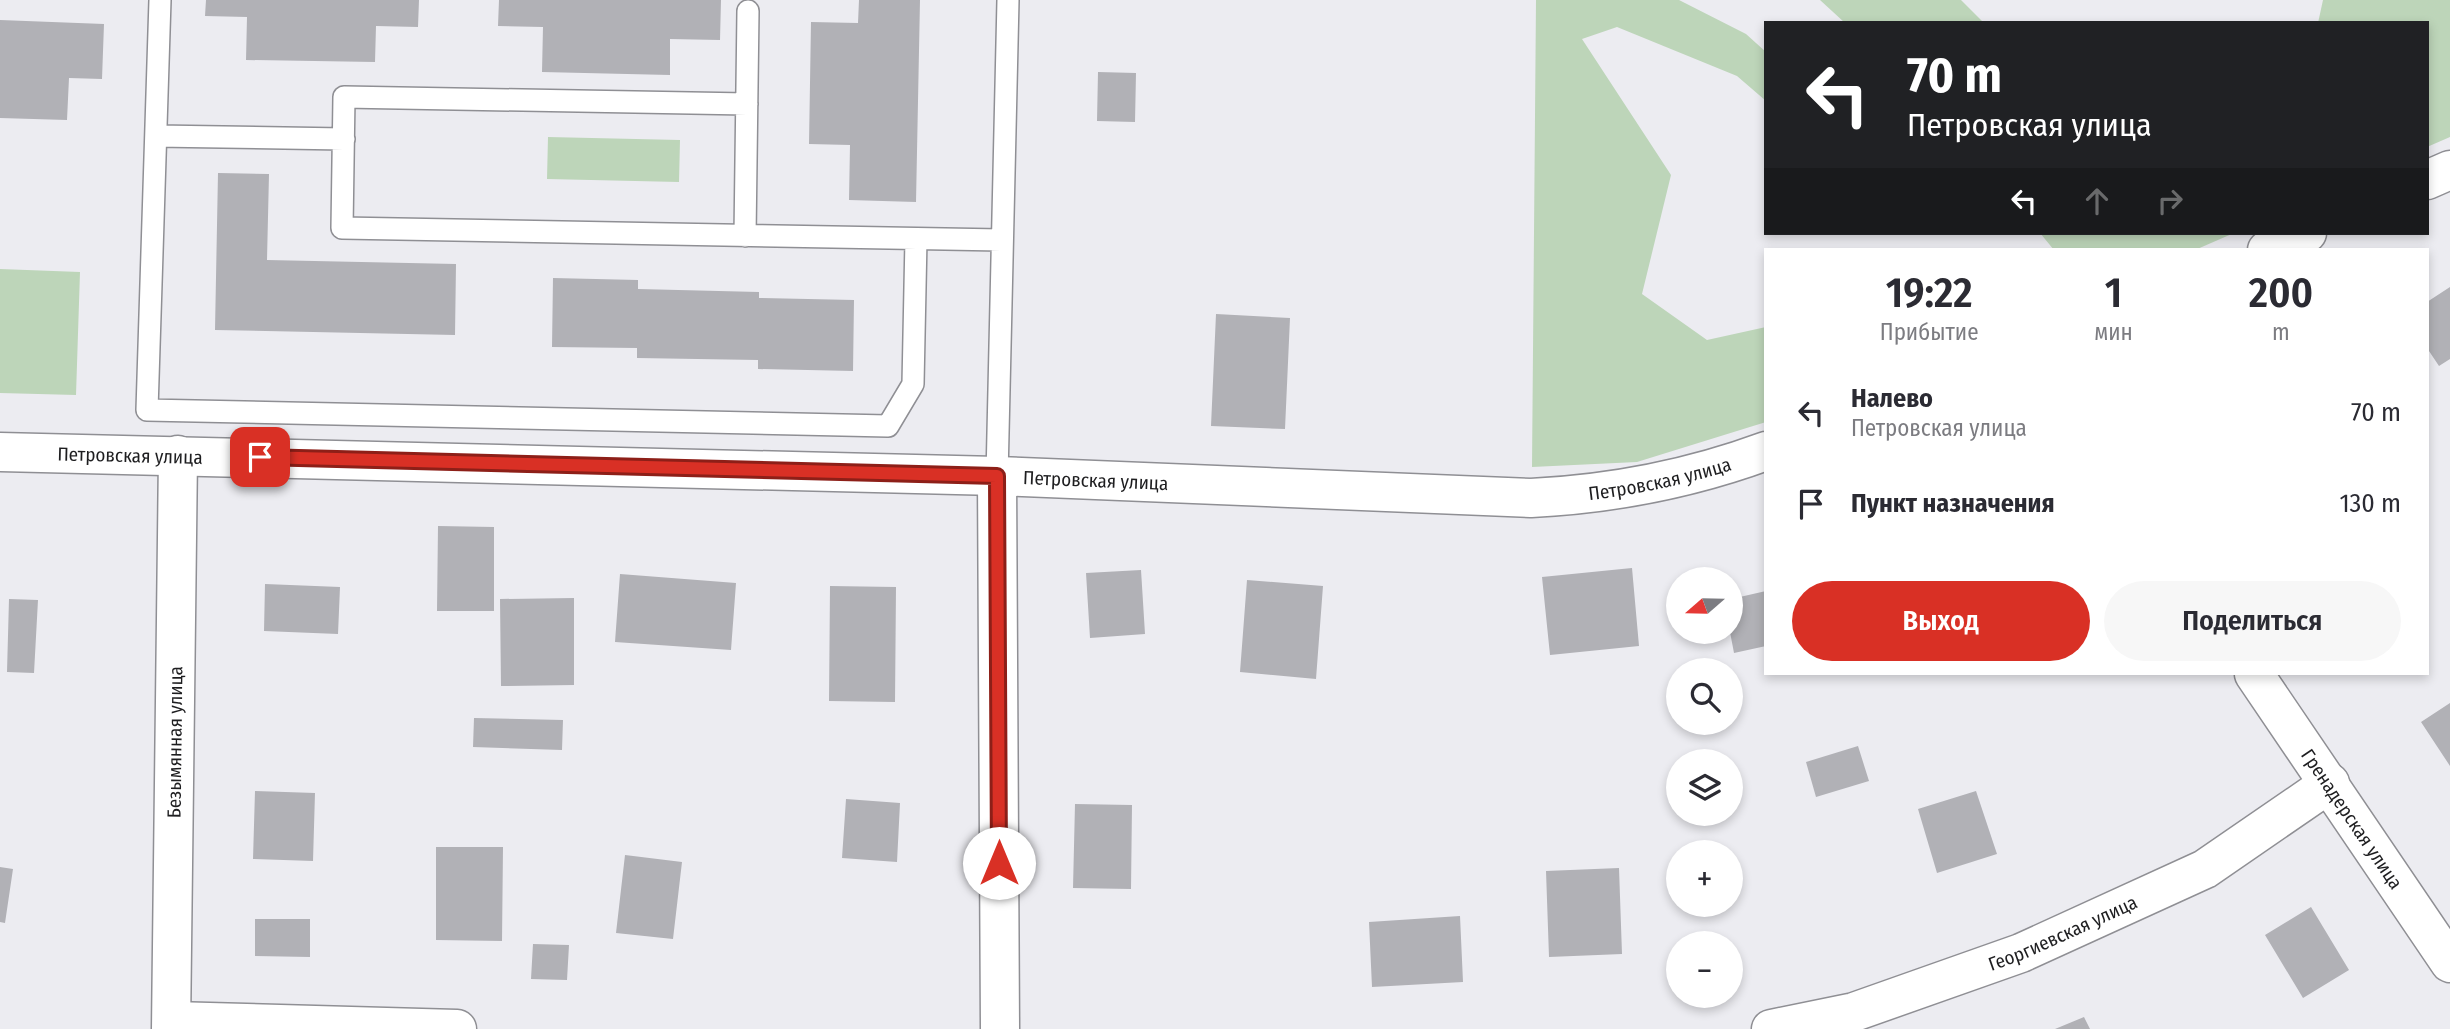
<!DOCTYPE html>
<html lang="ru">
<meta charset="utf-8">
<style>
body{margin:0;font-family:"Fira Sans Condensed",sans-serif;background:#f7f7f7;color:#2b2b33;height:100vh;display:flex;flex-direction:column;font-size:26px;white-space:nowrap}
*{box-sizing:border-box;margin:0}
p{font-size:23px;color:#7c7c81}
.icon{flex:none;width:38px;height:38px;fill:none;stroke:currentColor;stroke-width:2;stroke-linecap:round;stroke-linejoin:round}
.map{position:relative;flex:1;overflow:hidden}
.side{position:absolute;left:1764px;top:248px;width:665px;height:427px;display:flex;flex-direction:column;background:#fff;border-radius:0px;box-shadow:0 4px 10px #0003}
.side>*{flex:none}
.guide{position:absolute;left:1764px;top:21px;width:665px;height:214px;border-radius:0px;box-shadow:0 4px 10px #0003;background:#202124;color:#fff;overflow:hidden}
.needle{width:46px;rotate:250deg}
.buttons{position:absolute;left:1666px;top:567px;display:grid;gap:14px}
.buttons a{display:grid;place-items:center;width:77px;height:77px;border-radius:50%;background:#fff;box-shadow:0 4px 10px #0003;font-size:35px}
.pin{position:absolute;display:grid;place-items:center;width:60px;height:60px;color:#fff;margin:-30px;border-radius:14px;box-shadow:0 4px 10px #0006}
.me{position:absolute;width:77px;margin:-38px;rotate:0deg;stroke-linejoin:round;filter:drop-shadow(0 0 5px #0008)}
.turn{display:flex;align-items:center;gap:24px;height:147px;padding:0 28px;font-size:32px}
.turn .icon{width:91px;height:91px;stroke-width:2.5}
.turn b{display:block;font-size:49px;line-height:60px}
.lanes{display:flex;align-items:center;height:66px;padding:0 28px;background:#0003;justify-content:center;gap:35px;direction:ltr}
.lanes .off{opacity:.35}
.eta{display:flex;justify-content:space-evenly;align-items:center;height:119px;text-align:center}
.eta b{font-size:42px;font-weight:600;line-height:49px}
.primary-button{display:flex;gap:14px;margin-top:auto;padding:14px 28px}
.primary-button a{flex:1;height:80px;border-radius:42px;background:#d93025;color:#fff;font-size:28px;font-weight:600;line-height:80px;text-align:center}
.primary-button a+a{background:#f7f7f7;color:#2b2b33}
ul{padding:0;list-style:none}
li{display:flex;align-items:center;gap:21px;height:91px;padding:0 28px}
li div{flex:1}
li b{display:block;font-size:26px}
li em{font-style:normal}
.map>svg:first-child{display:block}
.green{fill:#bdd5b9}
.building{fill:#b1b1b6}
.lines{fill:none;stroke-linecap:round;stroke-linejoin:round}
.lane-casing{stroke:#8f8f94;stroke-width:24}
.street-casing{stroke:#8f8f94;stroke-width:41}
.lane{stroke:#fff;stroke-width:21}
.street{stroke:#fff;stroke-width:38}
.route-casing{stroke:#8d1f18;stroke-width:18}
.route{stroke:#d93025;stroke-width:12}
.labels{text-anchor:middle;stroke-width:7;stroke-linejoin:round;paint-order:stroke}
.street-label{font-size:19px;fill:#1e1e20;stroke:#ececf1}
</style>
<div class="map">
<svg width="2450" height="1029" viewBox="0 0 2450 1029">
<rect width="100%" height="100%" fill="#ececf1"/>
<path class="green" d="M1536,0H1679L1746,34L1766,52V101L1737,76L1617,27L1582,39L1671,175L1642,294L1707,340L1766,327V422L1637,462L1532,467Z
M1820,0H1961L1984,23H1845Z
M2323,0H2450V137L2427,147V23H2318Z
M548,137L680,140L679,182L547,179Z
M2040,233H2234L2195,250H2054Z
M0,269L80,272L76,395L0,393Z"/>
<path class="building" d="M206,0H419L418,27L376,26L375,62L246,60L247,17L205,16Z
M499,0H721L720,40L670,39V75L542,72L543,27L498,26Z
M859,0H920L916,202L849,200L850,145L809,144L811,22L858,23Z
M0,20L104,24L102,79L69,78L67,120L0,118Z
M1098,72L1136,73L1135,122L1097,121Z
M218,173L269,174L267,260L456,264L455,335L215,330Z
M553,278L638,280V289L759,292V298L854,300L853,371L758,369V360L637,358V348L552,347Z
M2450,287V359L2439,366L2427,348V302Z
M1216,314L1290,318L1285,429L1211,426Z
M438,526L494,527V611H437Z
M1632,568L1639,646L1550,655L1542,577Z
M1141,570L1145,634L1090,638L1086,573Z
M620,574L736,583L731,650L615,642Z
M1247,580L1323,586L1316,679L1240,672Z
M265,584L340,587L338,634L264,631Z
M830,586L896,587L895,702L829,701Z
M1766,591V646L1734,653L1730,632L1731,599Z
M574,598V685L501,686L500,599Z
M9,599L38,600L34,673L7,672Z
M2450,703V766L2421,722Z
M474,718L563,720L562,750L473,747Z
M1858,746L1869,781L1816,797L1806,762Z
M255,791L315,793L313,861L253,859Z
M1976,791L1997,854L1937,873L1918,809Z
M846,799L900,803L897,862L842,858Z
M1075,804L1132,805L1131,889L1073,888Z
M436,847H503L502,941L436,940Z
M625,855L682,862L673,939L616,933Z
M0,867L13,869L5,923L0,922Z
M1619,868L1622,954L1549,957L1546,871Z
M2311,907L2349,970L2303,998L2265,935Z
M1460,916L1463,982L1372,987L1369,922Z
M255,919H310V957L255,956Z
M533,944L569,945L567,980L531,979Z
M2084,1017L2090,1029H2055Z"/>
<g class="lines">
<g class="lane-casing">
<path id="lane" d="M160,0L147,410L888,426L913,384L916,239
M747,104L344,97L342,228L1001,240
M156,136L344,139
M745,236L748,11
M997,476L1008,0"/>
</g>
<g class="street-casing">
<g id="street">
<path d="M2427,180L2450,170"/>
<path d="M2267,250L2307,233"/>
<path id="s1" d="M0,452L997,476L1531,498C1611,494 1690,479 1766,451"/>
<path d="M997,476L1000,1029"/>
<path id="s2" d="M2254,674L2450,963"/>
<path d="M172,1021L457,1029"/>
<path id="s3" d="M171,1029L178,455"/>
<path id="s4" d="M1771,1029L1854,1012L2021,953L2205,869L2330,783"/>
</g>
</g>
<use href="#lane" class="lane"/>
<use href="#street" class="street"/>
</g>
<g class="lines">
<g class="route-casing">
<path id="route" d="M260,457L997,476L999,863"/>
</g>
<use href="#route" class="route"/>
</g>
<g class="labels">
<g class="street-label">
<text dy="7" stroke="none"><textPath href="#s1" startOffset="130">Петровская улица</textPath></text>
<text dy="7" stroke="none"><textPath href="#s1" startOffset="1662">Петровская улица</textPath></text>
<text dy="7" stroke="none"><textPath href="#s1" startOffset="1096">Петровская улица</textPath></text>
<text dy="7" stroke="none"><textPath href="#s3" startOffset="287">Безымянная улица</textPath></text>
<text dy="7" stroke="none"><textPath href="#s2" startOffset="175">Гренадерская улица</textPath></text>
<text dy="7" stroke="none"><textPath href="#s4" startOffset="308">Георгиевская улица</textPath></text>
</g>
</g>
</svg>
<div class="buttons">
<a><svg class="needle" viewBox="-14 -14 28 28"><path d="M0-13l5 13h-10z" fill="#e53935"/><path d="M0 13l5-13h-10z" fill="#7c7c81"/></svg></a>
<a><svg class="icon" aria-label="search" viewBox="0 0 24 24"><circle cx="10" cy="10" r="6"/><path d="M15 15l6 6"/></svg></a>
<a><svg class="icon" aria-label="layers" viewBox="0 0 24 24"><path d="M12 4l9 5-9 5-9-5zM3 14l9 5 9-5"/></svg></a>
<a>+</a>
<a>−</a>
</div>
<div class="pin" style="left:260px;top:457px;background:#d93025"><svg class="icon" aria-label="arrive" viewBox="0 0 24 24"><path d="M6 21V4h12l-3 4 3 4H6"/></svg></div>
<svg class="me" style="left:999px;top:863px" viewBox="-20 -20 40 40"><circle r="19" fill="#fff"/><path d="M0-13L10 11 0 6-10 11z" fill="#d93025"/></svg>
<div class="guide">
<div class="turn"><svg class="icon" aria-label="left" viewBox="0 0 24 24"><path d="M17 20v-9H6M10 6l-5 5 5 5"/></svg><div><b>70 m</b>Петровская улица</div></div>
<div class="lanes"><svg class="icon" aria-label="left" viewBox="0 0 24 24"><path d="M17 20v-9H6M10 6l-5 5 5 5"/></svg><svg class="icon off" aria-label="ahead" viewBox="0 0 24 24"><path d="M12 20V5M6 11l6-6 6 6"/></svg><svg class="icon off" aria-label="right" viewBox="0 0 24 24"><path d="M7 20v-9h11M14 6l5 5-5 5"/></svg></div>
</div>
<section class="side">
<div class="eta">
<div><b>19:22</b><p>Прибытие</p></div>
<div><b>1</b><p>мин</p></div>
<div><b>200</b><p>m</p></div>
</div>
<ul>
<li><svg class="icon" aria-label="left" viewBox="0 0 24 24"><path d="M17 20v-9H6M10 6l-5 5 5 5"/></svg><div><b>Налево</b><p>Петровская улица</p></div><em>70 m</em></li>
<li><svg class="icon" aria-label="arrive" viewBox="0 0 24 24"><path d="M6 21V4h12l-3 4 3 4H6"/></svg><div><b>Пункт назначения</b></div><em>130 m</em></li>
</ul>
<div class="primary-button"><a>Выход</a><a>Поделиться</a></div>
</section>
</div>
